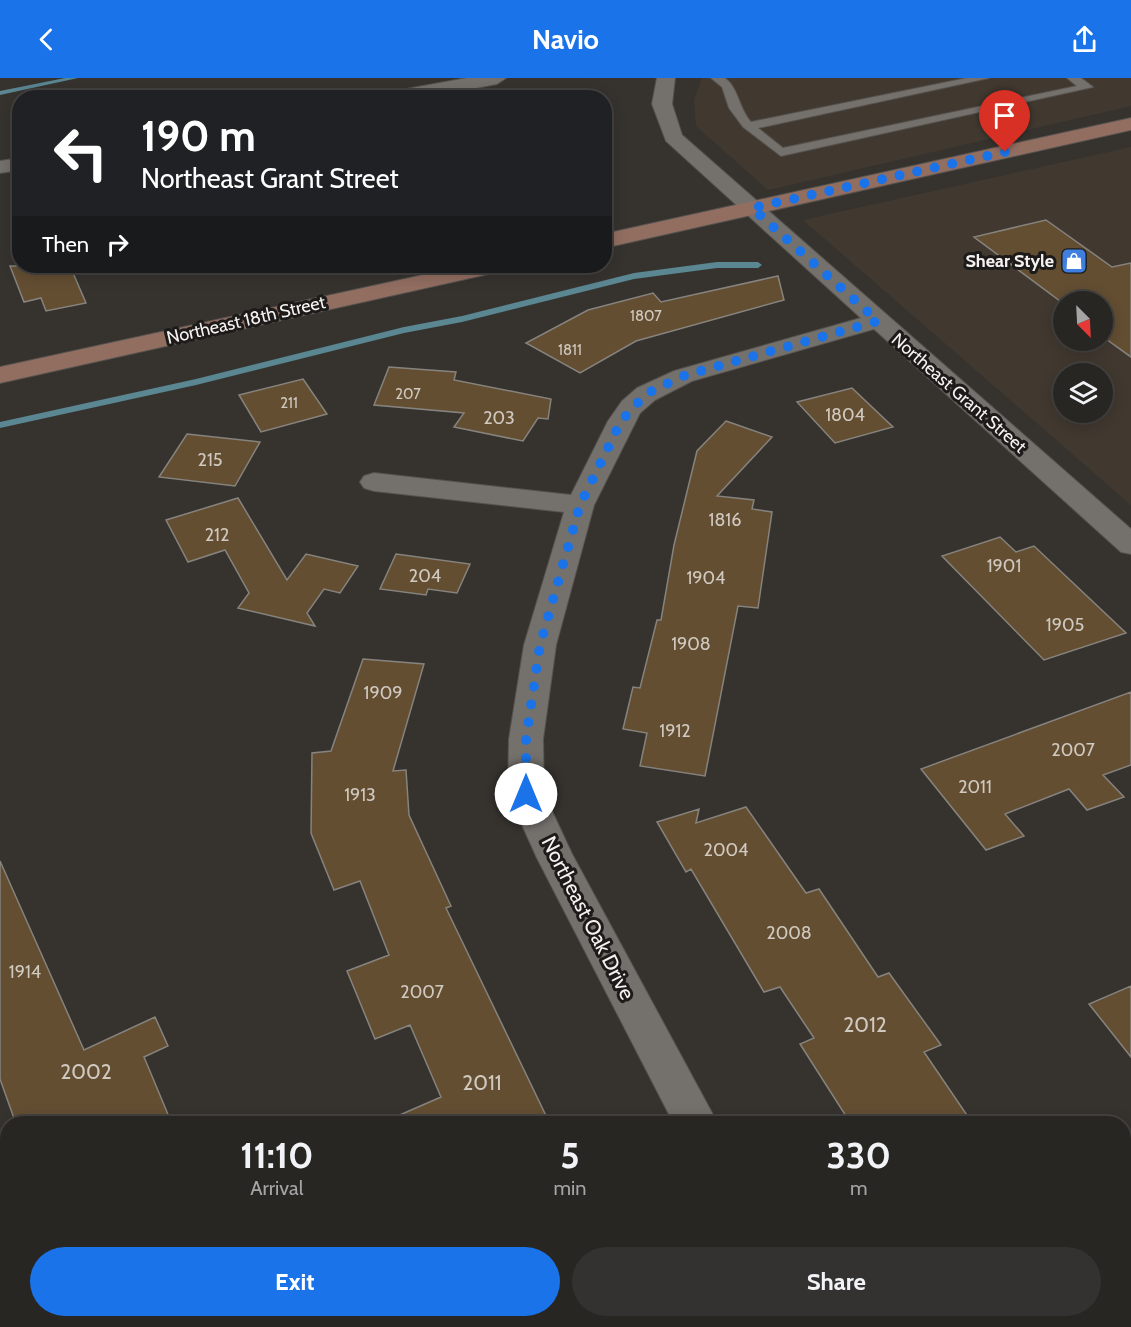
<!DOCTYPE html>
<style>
body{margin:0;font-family:Cabin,sans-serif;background:#343230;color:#f1f3f6;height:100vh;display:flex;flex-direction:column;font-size:22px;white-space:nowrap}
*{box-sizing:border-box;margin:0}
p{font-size:20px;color:#a5a5a6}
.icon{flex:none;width:33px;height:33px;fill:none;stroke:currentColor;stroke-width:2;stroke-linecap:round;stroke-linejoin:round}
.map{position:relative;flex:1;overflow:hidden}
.panel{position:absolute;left:0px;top:1038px;width:1131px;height:212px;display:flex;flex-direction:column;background:#282623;border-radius:24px 24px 0 0;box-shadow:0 3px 15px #0003,0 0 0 2px #444341}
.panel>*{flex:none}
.top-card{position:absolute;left:12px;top:12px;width:600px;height:183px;border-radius:24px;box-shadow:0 3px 15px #0003,0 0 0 2px #444341;background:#202124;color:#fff;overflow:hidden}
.needle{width:39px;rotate:156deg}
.buttons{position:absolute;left:1053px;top:213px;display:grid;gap:12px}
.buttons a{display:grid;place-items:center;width:60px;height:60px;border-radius:50%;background:#282623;box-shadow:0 3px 15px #0003,0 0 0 2px #444341;font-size:30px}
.pin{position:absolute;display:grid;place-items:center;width:51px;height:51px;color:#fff;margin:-62px -26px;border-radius:50% 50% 50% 0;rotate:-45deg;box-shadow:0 0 6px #0007}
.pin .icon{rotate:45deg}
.me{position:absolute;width:66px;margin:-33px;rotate:0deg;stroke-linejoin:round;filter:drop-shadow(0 0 4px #0008)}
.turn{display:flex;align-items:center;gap:21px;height:126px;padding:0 30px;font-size:27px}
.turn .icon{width:78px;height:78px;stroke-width:2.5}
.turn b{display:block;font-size:42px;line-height:51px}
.then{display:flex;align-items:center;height:57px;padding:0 30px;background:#0003;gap:12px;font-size:22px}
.eta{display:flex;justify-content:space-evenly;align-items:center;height:102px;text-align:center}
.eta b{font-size:36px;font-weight:700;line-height:42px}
.action{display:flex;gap:12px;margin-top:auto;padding:12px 30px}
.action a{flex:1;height:69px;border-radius:36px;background:#1a73e8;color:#fff;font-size:24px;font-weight:700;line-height:69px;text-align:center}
.action a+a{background:#343230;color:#f1f3f6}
header{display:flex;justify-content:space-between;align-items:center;height:78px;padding:0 30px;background:#1a73e8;color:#fff;font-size:27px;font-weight:700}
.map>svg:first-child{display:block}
.built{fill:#413930;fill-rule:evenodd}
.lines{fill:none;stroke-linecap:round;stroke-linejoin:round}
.stream{fill:#5b8792;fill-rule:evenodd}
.building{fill:#634e32;stroke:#86837e;stroke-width:1.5}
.service-casing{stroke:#55524f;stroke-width:2}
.minor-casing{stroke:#55524f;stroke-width:2}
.secondary-casing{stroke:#55524f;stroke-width:2}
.service{fill:#74706c;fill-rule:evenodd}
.minor{fill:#74706c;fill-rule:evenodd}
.secondary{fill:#926e61;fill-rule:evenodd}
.route{stroke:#1a73e8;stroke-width:10;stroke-dasharray:0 18}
.labels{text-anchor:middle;stroke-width:6;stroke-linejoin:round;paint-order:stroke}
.far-number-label{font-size:15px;fill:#d0c9c0}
.far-poi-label{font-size:18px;font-weight:bold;fill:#f5f2f0;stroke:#1c1b19;text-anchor:end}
.far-street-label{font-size:18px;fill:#f5f2f0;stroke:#1c1b19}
.number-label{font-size:18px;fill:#d0c9c0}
.street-label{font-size:21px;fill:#f5f2f0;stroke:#1c1b19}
.near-number-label{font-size:21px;fill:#d0c9c0}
</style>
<header><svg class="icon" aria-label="back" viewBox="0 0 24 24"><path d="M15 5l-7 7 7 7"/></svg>Navio<svg class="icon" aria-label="share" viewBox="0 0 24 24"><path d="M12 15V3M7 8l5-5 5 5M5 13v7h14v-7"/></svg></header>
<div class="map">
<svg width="1131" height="1249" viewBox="0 0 1131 1249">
<rect width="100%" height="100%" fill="#36332f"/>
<path class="built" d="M702,0H1131V28L768,112L696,48L694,22Z
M1131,69V427L803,142ZM1064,224H1102V262H1064ZM1064,296H1102V334H1064Z"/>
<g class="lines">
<path class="stream" d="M65,0H78L0,17V13Z
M717,184H758L762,187L758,190H717L634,201L462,244L404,255L196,307L0,350V344L196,301L404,249L462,238L634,195Z"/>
</g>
<path class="building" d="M1046,142L1112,189L1131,185V279L1102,258V224H1064V226L974,159Z
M10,188H70L86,225L46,233L41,220L24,224Z
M778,198L784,222L636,263L580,295L526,265L588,232L653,215L661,224Z
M389,289L456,294L454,302L551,321L548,341L538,340L523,363L454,349L464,335L374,327Z
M303,301L327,336L261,354L239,317Z
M852,310L893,349L835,365L797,324Z
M726,343L772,359L717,418L754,422L752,431L772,434L758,530L738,528L705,698L640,688L647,655L623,651L633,609L640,610L657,542H661L674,467L697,373Z
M187,356L260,364L235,408L159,399Z
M238,420L287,502L306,476L358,488L340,515L324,511L307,535L315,548L238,530L249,515L225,472L188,484L166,442Z
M1000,459L1016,474L1034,468L1126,555L1044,582L942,478Z
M396,476L470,486L457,515L428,511L426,517L380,511Z
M363,581L424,586L393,693L406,692L409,737L451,828L446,830L550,1046H379L441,1019L410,947L375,961L347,893L389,877L360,803L334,812L311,755L312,675L331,673Z
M1131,614V687L1103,697L1124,719L1087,732L1069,711L1005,736L1024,758L986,772L921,691Z
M746,729L806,815L819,811L878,899L889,895L941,967L924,974L973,1046H851L800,966L814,960L780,909L764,914L691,791L686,794L657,744L699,731L696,745Z
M0,783L84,972L155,939L168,968L144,979L172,1046H16L0,1001Z
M1131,908V979L1089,926Z"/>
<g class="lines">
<g class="service-casing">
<path id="service" d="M711,0H725C739,11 739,31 751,44L967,0H989L758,50L783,70L1077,8L1067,0H1081L1093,9L781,78L743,49L729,30L722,9Z"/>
</g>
<g class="minor-casing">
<path id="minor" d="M467,0H506L497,6L423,20H381L390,14Z
M657,0H675L672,26L682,57L1131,451V476L1121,474L874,251L692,303L655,322L640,335L594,427L556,567L543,661L544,716L572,776L718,1046H674L537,780L508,716L509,661L524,567L564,434L374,413L364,410L360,404L364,398L374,395L571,417L608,343L622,323L637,310L674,293L861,240L666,63L652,26Z
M20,80V92L0,95V83Z
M781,1242H830L833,1249H784Z"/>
</g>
<g class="secondary-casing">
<path id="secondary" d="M1131,40V52L604,170V156Z
M464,188H505L501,193L493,195L0,305V289Z"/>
</g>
<use href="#service" class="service"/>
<use href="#minor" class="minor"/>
<use href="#secondary" class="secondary"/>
</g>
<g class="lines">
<path class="route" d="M526,716V661L540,567L580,427L621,343L646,316L683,298L878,243L752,130L1005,74"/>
</g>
<defs>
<g id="shop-square" transform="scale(1.35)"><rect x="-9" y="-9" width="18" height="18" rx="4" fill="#3f7fe0" stroke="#1c1b19"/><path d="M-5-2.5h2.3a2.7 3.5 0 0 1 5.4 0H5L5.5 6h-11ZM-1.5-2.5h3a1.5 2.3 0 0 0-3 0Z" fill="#fff"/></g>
</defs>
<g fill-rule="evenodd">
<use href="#shop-square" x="1074" y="183"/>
</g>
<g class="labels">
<g class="far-number-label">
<text x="646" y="243">1807</text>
<text x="570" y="277">1811</text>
<text x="408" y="321">207</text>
<text x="289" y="330">211</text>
</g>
<g class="far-poi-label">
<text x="1054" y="189">Shear Style</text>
</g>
<g class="far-street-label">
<text transform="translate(246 242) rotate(-13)" y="6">Northeast 18th Street</text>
<text transform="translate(959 315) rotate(41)" y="6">Northeast Grant Street</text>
</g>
<g class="number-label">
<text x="845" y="343">1804</text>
<text x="499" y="346">203</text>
<text x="210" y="388">215</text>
<text x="725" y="448">1816</text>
<text x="217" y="463">212</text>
<text x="1004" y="494">1901</text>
<text x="425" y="504">204</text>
<text x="706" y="506">1904</text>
<text x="1065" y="553">1905</text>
<text x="691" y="572">1908</text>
<text x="383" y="621">1909</text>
<text x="675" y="659">1912</text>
<text x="1073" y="678">2007</text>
<text x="975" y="715">2011</text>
<text x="360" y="723">1913</text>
<text x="726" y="778">2004</text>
<text x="789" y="861">2008</text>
<text x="25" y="900">1914</text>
<text x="422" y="920">2007</text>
</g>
<g class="street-label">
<text transform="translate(588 840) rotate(63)" y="7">Northeast Oak Drive</text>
</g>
<g class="near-number-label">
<text x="865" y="954">2012</text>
<text x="86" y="1001">2002</text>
<text x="482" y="1012">2011</text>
</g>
</g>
</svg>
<div class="buttons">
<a><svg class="needle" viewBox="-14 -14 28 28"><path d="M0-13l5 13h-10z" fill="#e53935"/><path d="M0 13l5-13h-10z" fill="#a5a5a6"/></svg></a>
<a><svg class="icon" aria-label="layers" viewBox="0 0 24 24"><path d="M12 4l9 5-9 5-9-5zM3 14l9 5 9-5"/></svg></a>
</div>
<div class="pin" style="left:1005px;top:74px;background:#d93025"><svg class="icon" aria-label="arrive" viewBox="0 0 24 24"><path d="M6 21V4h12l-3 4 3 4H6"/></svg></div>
<svg class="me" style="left:526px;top:716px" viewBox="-20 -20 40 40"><circle r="19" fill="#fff"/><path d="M0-13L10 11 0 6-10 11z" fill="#1a73e8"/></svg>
<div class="top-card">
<div class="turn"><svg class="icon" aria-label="left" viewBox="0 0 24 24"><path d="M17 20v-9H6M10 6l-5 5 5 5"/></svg><div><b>190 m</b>Northeast Grant Street</div></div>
<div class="then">Then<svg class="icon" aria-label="right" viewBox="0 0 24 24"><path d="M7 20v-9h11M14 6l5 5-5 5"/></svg></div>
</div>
<section class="panel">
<div class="eta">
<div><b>11:10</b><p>Arrival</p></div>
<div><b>5</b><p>min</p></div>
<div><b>330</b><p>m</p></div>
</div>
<div class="action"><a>Exit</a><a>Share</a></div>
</section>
</div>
